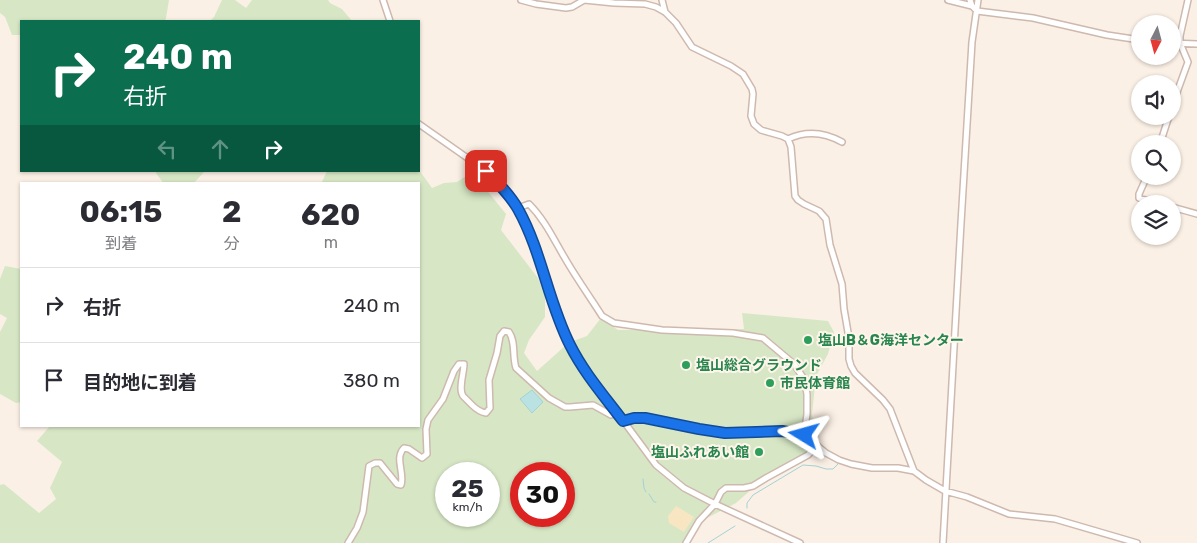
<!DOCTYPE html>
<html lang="ja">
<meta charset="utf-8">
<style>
body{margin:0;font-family:Rubik,"Noto Sans JP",sans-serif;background:#f2f2f3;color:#2b2b33;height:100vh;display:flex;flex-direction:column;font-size:19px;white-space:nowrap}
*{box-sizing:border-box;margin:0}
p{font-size:16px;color:#7c7c81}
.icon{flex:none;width:28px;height:28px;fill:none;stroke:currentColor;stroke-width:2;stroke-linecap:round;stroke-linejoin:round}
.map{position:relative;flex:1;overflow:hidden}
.details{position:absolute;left:20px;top:182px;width:400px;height:245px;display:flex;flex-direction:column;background:#fff;border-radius:0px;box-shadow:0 1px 4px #0004}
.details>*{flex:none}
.guide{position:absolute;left:20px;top:20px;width:400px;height:152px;border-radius:0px;box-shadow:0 1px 4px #0004;background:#0b6e4f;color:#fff;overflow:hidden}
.needle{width:32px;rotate:186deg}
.tools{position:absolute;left:1131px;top:15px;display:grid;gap:10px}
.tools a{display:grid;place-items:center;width:50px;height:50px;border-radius:50%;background:#fff;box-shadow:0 1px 4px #0004;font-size:25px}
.speed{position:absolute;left:435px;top:462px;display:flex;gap:10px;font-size:25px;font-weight:700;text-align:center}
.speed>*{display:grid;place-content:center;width:65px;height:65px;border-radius:50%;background:#fff;box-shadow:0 1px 4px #0004;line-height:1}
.speed small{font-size:12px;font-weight:400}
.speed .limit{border:8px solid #d22;background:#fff;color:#111}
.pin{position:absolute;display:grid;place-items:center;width:42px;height:42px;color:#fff;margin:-21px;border-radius:10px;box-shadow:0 2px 8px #0006}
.me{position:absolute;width:55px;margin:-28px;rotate:278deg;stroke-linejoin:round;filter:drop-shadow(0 0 4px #0008)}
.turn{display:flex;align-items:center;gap:18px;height:105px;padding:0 20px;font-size:22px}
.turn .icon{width:65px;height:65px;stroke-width:2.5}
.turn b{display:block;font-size:35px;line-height:42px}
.lanes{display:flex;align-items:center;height:48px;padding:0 20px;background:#0003;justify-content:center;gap:25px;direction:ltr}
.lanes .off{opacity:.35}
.eta{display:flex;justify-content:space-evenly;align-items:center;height:85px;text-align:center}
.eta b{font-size:30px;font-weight:700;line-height:35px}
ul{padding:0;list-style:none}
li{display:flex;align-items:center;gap:15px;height:75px;padding:0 20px;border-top:1px solid #e1e1e2}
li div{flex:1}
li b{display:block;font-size:19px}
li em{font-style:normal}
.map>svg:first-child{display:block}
.green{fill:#d7e7c5;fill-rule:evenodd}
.sand{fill:#f8e6c2}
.water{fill:#bbe2e3;stroke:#a2d2d4}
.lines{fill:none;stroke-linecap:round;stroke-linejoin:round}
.stream{stroke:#a2d2d4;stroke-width:1}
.minor-casing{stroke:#ceb9af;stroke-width:8}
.minor{stroke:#fff;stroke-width:5}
.route-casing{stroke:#114b97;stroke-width:12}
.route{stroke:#1a73e8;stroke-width:9}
.leisure-dot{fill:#2e9e5b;stroke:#fef4eb;stroke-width:2}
.labels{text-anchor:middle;stroke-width:4;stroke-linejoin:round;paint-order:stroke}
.leisure-label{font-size:14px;font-weight:bold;fill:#27864d;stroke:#fef4eb;text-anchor:start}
</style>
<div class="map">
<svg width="1197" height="543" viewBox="0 0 1197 543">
<rect width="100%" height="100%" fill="#fbf0e5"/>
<path class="green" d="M0,0H169L166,18L165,21H21V35H12L5,17L0,13Z
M222,0H235L246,8L252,0H328L330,3L342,9L352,21H210L214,17Z
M419,170L432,188L444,183L457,182L472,172L506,214L501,230L538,278L545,296V317L529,340L524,353L537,371L565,346L573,341L587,336L601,318L618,330L744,329L742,313L828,321L834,332L828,354L816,376L812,414L815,439L808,455L753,488L736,503L705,519L685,543H0V485L4,484L39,513L56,499L50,488L62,462L37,441L50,426H419V184H321L327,171H419ZM446,474H489V516H446ZM521,474H564V516H521Z
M157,171H205L193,184H164L156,173Z
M5,266L21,269V402L16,403L0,394V332L7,318L0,314V279Z"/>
<path class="sand" d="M676,506L694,517L684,532L669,523L668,516Z"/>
<path class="water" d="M532,390L543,402L532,413L520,399Z"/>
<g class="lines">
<path class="stream" d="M643,479L644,488L646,492
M649,494L654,502H656
M747,508V503L753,495L803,465L816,466L826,469H833L840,462
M708,543L735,526"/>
<g class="minor-casing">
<path id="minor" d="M383,0L390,21
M521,0L536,4L566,8L572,7L584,0L614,3L645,4L656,7L665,12L676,23L692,47L731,66L743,74L752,89L753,94L751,116L754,124L761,130L782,136L788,139L791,147L795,196L798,200L804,204L819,211L826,219L830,245L842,284L844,309L849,338V359L851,366L855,373L883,400L890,409L914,471
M662,0L665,12
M948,0L972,6
M970,0L972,6L977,11L1033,18L1107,35L1140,40
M1172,43L1197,44
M1172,106L1188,62L1180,43V36L1188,0
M419,124L486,171L509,196L518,208L531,235L559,318L570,346L585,369L656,465L684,488L715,504L800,543
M788,139C807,130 824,132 842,142
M1160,144L1169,116
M1147,176L1139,194V198L1159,204
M1172,207L1197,214
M518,208L529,204C545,220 554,240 566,260C577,279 590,297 602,316L614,323L628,325L662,330L733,333L763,338L794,364L804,379L807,394V414L804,435
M623,421L634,418H645L699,429L725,433L782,431L804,435L826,453L839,460L851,464L872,468H898L914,471L926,480L945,491L967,497L1009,514L1055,519L1137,543
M348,543L357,528L363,512L369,466L375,463H380L397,484L401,485C405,473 394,458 404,448L409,449L422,458L427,454L426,429L428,420L443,399L454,371L459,364H464C464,373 458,389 463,396C466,399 469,402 472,405C476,409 480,412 486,413L490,408L489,380L497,353L500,336L504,331L509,332C516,342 512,356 516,368L549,398L565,407H570L593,405L611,415L617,413
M686,543L699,521L715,504L721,492L726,488H744L753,486L766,478L808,455L817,445
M943,543L961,223L972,42L978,0"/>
</g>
<use href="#minor" class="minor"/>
</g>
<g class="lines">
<g class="route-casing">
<path id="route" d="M486,171C498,183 510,195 518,209C542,252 548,302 570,345C584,373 605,397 623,421L634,418H645L699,429L725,433L782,431L804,435"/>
</g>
<use href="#route" class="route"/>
</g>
<g class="leisure-dot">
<circle cx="808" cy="340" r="5"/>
<circle cx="686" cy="365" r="5"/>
<circle cx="770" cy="383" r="5"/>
<circle cx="759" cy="452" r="5"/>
</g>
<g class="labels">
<g class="leisure-label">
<text x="818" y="345">塩山B＆G海洋センター</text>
<text x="696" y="370">塩山総合グラウンド</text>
<text x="780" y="388">市民体育館</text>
<text x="749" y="457" text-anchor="end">塩山ふれあい館</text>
</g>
</g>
</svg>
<div class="tools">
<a><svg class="needle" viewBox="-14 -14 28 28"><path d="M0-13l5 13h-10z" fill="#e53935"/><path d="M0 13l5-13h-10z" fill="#7c7c81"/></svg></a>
<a><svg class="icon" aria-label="sound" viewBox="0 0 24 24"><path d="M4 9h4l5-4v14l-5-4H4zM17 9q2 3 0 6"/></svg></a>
<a><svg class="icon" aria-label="search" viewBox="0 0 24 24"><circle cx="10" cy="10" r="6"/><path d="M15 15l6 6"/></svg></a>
<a><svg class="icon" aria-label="layers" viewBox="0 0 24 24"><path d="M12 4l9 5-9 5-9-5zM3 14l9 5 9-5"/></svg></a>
</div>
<div class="speed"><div>25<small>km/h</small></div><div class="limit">30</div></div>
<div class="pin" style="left:486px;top:171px;background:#d93025"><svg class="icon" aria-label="arrive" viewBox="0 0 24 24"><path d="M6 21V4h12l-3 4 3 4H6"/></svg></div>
<svg class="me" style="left:804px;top:435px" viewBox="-20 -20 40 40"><path d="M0-17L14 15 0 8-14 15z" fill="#1a73e8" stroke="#fff" stroke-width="4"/></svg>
<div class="guide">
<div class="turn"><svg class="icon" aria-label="right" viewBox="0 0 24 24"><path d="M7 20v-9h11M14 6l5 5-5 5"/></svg><div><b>240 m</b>右折</div></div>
<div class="lanes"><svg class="icon off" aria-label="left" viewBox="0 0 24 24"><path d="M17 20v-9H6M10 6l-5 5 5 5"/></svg><svg class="icon off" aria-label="ahead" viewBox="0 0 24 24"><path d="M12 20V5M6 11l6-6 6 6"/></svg><svg class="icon" aria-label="right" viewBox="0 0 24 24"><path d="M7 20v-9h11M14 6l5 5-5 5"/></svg></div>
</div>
<section class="details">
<div class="eta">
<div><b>06:15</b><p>到着</p></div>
<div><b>2</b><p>分</p></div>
<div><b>620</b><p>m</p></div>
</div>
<ul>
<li><svg class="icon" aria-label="right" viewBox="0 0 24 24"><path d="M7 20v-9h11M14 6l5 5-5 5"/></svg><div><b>右折</b></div><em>240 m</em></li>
<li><svg class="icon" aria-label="arrive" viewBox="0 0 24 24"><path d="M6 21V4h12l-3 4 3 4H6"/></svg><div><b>目的地に到着</b></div><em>380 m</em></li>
</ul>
</section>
</div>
